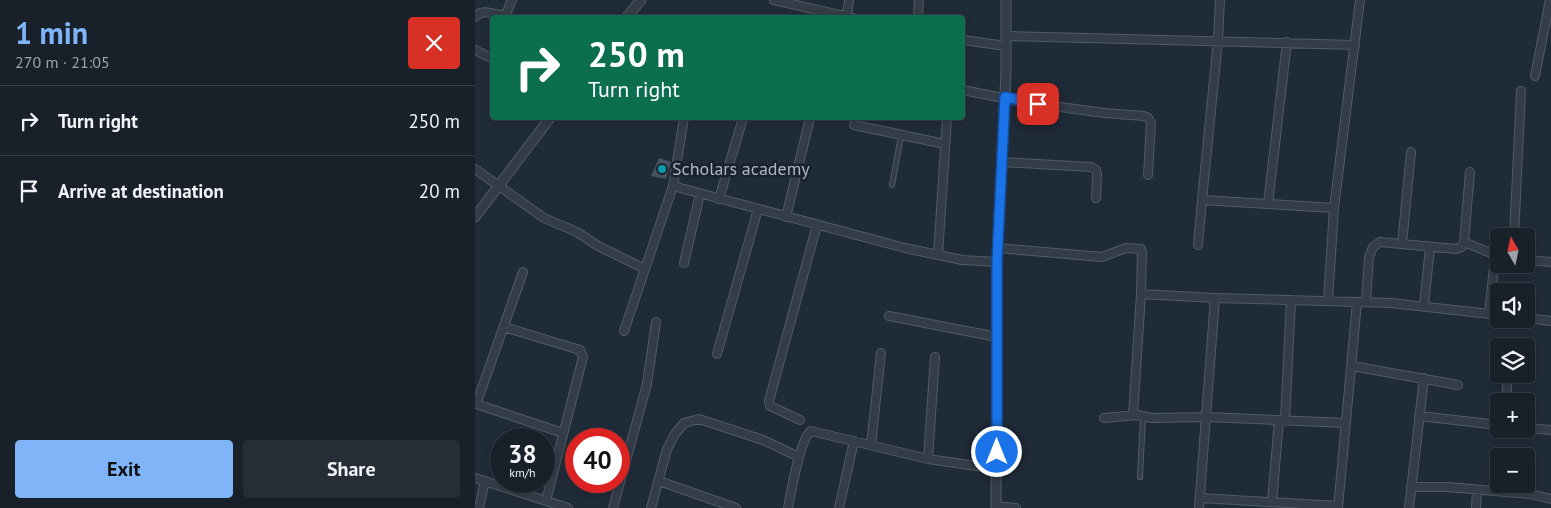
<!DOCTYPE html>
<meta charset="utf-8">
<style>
body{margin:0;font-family:"PT Sans",sans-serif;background:#252d36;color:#f1f3f6;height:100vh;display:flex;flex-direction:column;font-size:19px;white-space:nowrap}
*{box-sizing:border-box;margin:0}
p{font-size:16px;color:#9fa3a8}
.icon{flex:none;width:28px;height:28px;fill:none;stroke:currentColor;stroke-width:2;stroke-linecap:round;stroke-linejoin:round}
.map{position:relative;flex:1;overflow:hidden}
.side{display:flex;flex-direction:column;background:#18202a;width:475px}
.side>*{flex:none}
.hud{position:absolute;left:15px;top:15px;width:475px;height:105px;border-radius:5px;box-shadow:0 2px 8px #0003,0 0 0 1px #363e47;background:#0b6e4f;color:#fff;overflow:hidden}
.needle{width:32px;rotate:351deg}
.tools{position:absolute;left:1015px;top:228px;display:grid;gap:10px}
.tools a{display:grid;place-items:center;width:45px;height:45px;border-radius:5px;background:#18202a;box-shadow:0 2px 8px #0003,0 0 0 1px #363e47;font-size:25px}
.speed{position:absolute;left:15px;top:428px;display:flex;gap:10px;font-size:25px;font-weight:700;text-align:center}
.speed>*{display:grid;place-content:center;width:65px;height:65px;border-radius:50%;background:#18202a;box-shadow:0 2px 8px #0003,0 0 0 1px #363e47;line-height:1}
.speed small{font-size:12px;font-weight:400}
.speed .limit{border:8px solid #d22;background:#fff;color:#111}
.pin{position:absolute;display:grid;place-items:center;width:42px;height:42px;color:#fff;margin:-21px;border-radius:10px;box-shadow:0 2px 8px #0006}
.me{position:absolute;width:55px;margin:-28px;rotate:0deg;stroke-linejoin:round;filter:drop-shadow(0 0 4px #0008)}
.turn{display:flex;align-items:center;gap:18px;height:105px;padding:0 15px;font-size:22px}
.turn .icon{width:65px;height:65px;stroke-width:2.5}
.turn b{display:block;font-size:35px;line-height:42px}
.round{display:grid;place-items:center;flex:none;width:52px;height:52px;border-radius:5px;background:#252d36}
.overview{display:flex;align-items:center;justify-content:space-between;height:85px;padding:0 15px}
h1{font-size:30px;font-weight:800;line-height:38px;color:#7fb4f9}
.action{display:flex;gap:10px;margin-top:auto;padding:10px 15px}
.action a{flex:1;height:58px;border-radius:5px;background:#7fb4f9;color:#111;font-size:20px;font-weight:800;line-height:58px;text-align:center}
.action a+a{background:#252d36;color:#f1f3f6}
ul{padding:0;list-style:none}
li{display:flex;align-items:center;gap:15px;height:70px;padding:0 15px;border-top:1px solid #363e47}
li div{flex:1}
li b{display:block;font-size:19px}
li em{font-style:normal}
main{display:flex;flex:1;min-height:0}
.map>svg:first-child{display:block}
.building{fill:#465262}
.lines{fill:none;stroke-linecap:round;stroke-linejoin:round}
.service-casing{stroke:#515b66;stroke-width:6}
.minor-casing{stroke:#515b66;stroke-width:10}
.tertiary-casing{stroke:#515b66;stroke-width:11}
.service{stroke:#333d48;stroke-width:4}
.minor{stroke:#333d48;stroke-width:8}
.tertiary{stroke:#333d48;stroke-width:9}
.route-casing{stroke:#114b97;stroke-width:12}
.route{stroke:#1a73e8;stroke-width:9}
.culture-dot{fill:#0f9aa8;stroke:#19222d;stroke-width:2}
.labels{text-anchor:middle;stroke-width:5;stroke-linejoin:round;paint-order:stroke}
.poi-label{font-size:18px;fill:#aeb8c5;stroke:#19222d;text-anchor:start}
</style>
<main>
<section class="side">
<div class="overview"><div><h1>1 min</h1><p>270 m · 21:05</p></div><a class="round" style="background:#d93025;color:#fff"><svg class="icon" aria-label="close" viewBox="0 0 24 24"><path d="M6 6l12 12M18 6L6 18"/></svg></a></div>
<ul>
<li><svg class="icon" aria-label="right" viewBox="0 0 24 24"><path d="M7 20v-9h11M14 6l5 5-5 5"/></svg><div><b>Turn right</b></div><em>250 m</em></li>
<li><svg class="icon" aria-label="arrive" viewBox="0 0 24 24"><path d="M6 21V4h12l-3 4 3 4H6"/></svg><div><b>Arrive at destination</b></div><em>20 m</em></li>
</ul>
<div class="action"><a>Exit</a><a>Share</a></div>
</section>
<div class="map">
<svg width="1076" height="508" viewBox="0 0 1076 508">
<rect width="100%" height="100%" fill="#202b38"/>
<path class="building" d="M184,158L196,162L191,179L176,176Z"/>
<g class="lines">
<g class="service-casing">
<path id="service" d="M417,185L426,136
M665,477L668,417"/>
</g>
<g class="minor-casing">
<path id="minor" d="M299,0L378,18
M745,0L743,40L727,200L859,208
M372,16L374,0
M0,17C10,6 19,18 31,14L37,0
M443,18L444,0
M531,36L880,45
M488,40L531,46
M0,50L18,59
M1060,76L1075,0
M488,90L547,102L630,113L669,116L673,118L676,123L673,175
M379,125L470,144
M527,162L616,167L621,170L622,175L621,198
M0,169L69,218L102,232L123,246L170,269
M198,186L430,248L487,260L522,262
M244,199L268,118
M793,204L812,42
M311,217L335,118
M1039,236L1046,91
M989,242L1023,256
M927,244L936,152
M723,245L727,200
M522,248L627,257L651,248L666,249L667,252L666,294L658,415
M463,255L472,118
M1051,260L1076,262
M209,263L225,194
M48,272L2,402L4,405L88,433
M666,294L740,298L916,303L1024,315
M853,301L859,208L885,0
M891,302L894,257L898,247L905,242L981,249L987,247L989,242L995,172
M949,306L955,247
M1014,314L1019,267L1024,260
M414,316L522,337
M1051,318L1076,321
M29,327L105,350L108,357L71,501
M149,331L198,186L209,118
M242,354L283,209
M877,366L983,385
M1031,401L1033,374
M944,416L1024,425
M629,418L662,415L677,418L732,417L871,423
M325,420L295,406L294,401L342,225
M810,420L816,300
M1051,428L1076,430
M396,445L406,353
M453,459L460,357
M0,478L93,508
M184,481L261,508
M936,487H973L1055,494L1076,499
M725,498L863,506
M797,502L804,420
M521,506L541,508
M4,508L10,481
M138,508L172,384L181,322
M176,508L192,449L200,434L209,423L224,419L288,440L324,457
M313,508C316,492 325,439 336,431L453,459L522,469
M364,508L379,441
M724,508L740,298
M863,508L882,302
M934,508L949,378
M1001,508L1002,490"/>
</g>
<g class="tertiary-casing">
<path id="tertiary" d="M151,18L166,0
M0,217L75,118
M521,508L522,262L531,71V0"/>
</g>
<use href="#service" class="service"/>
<use href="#minor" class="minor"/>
<use href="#tertiary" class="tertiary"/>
</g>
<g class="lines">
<g class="route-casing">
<path id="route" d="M522,452V262L530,97L563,104"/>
</g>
<use href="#route" class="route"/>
</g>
<circle class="culture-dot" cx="187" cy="169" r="5"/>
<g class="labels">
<g class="poi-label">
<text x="197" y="175">Scholars academy</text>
</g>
</g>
</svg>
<div class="tools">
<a><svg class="needle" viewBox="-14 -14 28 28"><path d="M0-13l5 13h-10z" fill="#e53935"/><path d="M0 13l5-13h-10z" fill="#9fa3a8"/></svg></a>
<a><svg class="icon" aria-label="sound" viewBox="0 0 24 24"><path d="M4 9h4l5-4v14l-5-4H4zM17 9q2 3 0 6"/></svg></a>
<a><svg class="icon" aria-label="layers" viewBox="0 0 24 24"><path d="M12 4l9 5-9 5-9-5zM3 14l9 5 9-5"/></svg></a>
<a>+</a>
<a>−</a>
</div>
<div class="speed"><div>38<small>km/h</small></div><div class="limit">40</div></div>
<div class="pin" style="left:563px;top:104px;background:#d93025"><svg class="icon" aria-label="arrive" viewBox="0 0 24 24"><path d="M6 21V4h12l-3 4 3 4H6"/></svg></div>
<svg class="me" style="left:522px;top:452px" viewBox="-20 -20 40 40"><circle r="17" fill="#1a73e8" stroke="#fff" stroke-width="3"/><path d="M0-11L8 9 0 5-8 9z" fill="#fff"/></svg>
<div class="hud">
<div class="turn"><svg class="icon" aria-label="right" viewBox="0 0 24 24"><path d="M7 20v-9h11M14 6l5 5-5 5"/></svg><div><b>250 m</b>Turn right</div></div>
</div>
</div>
</main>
